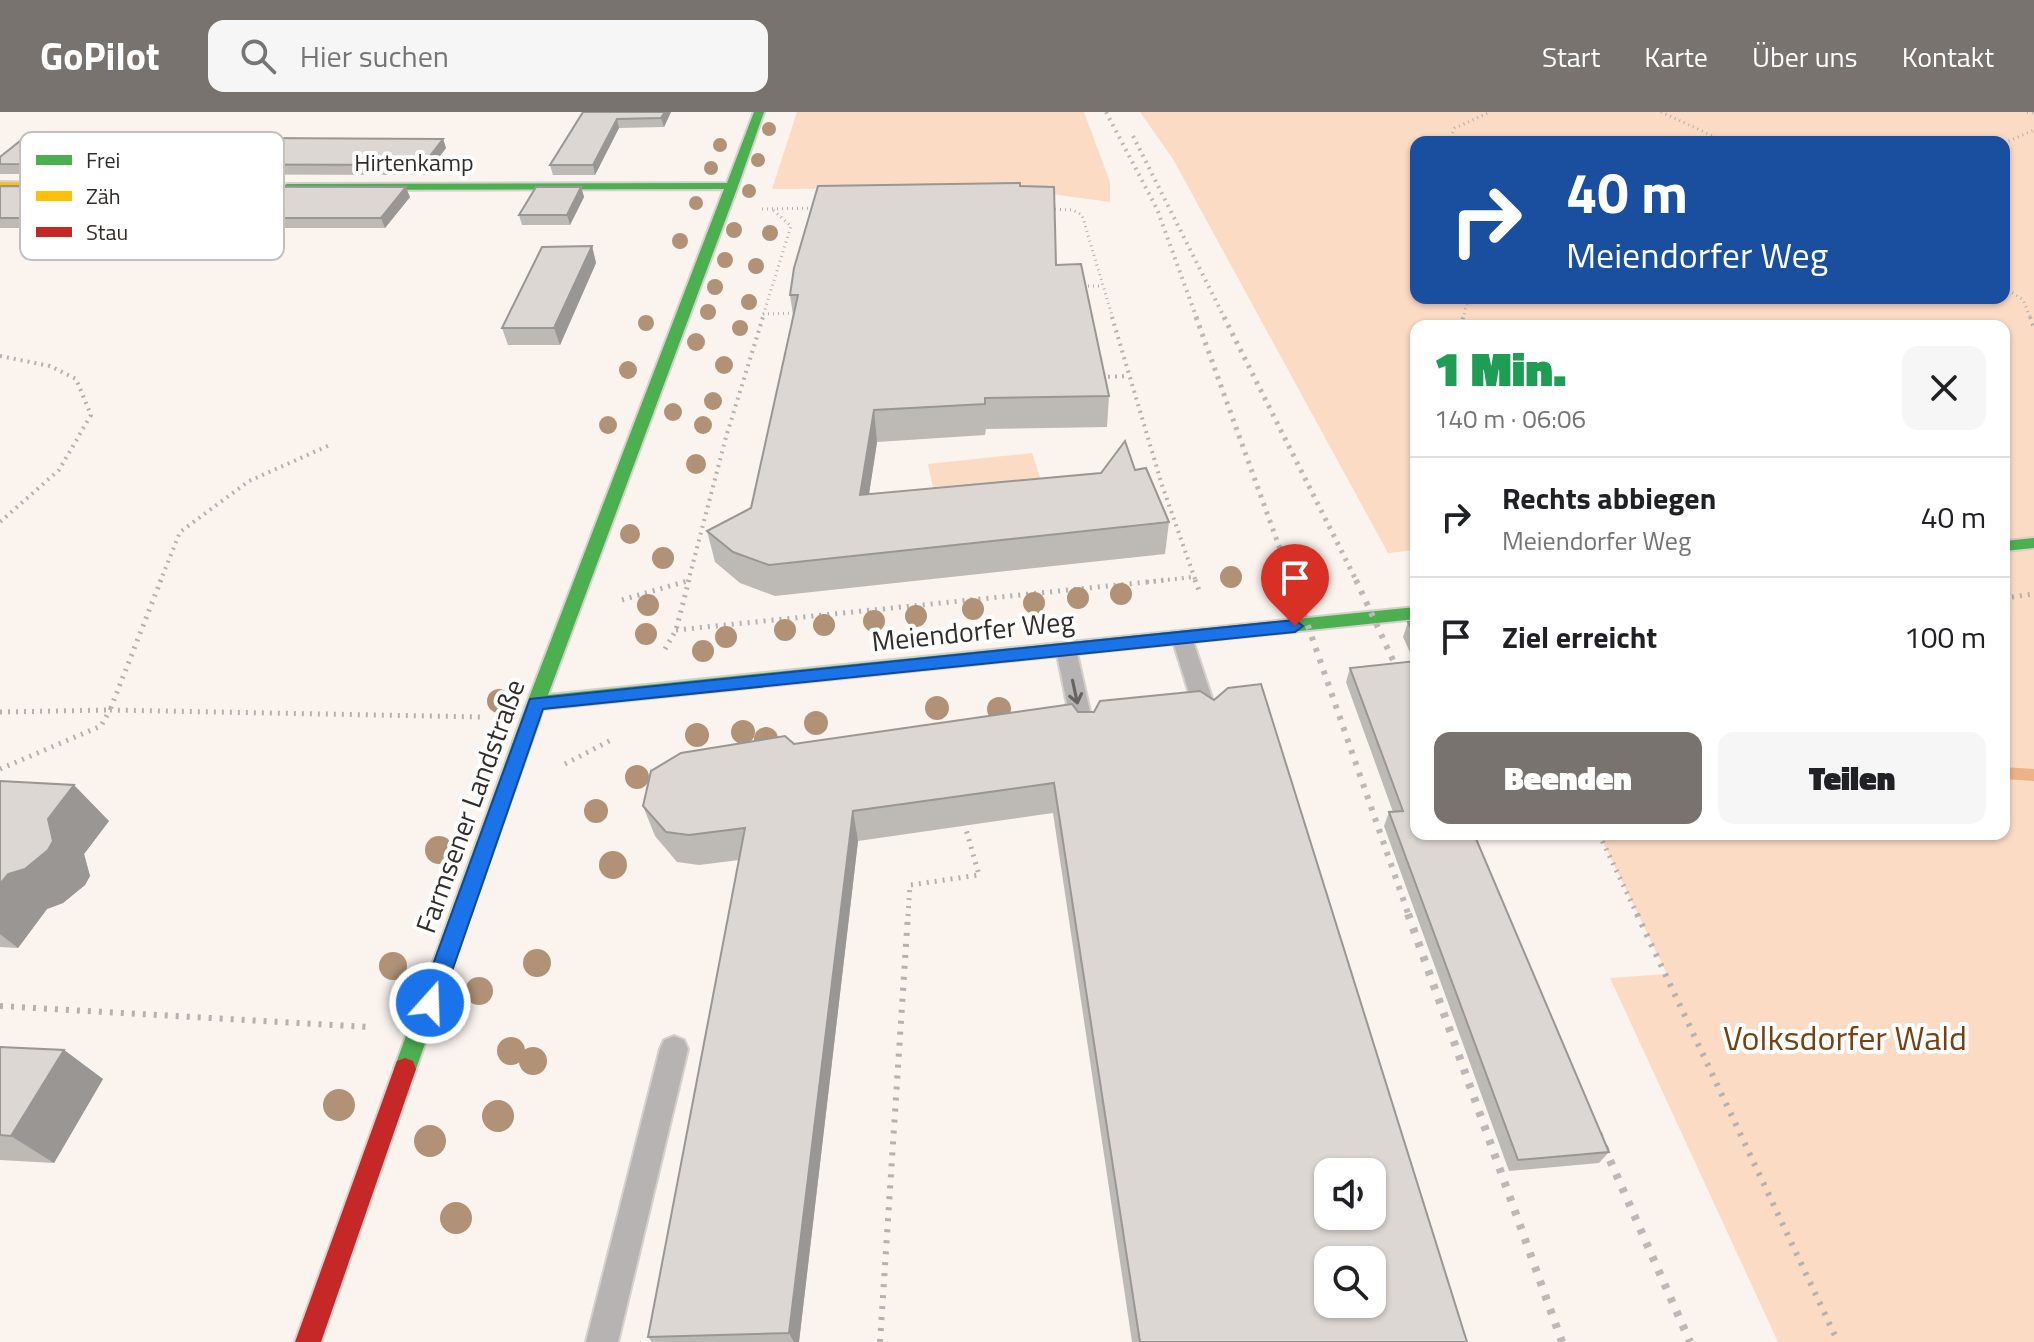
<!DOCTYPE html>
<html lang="de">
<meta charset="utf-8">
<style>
body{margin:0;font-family:"Titillium Web",sans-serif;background:#f6f6f6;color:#202124;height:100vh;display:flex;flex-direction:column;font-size:30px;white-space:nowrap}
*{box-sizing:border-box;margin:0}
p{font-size:26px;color:#757577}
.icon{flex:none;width:44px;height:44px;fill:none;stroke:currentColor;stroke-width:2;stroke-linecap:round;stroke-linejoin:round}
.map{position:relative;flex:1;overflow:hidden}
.drawer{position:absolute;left:1410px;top:208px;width:600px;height:520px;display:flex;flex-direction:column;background:#fff;border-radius:16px;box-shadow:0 2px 6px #0004}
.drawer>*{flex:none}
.banner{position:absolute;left:1410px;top:24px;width:600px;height:168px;border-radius:16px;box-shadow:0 2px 6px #0004;background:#1a4fa0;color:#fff;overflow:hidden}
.buttons{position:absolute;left:1314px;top:1046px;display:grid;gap:16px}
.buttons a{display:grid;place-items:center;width:72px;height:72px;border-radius:16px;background:#fff;box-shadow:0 2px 6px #0004;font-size:40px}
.pin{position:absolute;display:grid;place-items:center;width:68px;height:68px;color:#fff;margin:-82px -34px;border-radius:50% 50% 50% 0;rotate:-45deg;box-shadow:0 0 8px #0007}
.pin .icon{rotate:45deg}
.me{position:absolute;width:88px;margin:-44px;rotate:20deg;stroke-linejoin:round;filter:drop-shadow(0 0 6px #0008)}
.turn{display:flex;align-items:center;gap:28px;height:168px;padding:0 24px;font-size:36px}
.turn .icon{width:104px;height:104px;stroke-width:2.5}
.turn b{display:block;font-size:56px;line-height:68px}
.round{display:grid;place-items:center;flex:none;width:84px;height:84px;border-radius:16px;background:#f6f6f6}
.overview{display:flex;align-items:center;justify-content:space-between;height:136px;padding:0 24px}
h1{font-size:48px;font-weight:800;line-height:60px;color:#1e9e55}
.cta{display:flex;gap:16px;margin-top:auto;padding:16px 24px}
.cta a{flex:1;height:92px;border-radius:16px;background:#79736f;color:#fff;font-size:32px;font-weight:800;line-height:92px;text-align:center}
.cta a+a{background:#f6f6f6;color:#202124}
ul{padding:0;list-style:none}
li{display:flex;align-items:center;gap:24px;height:120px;padding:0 24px;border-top:2px solid #e0e0e0}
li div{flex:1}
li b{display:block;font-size:30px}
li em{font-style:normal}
header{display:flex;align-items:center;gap:48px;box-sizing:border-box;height:112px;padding:0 40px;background:#79736f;color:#fff}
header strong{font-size:38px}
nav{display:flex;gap:44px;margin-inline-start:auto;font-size:28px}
.search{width:560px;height:72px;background:#f6f6f6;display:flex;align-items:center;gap:20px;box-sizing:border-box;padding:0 28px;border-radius:16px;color:#757577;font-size:30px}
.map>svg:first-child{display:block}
.green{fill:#fbdbc3;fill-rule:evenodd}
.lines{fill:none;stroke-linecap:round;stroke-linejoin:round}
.stream{fill:#edb386;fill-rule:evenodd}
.lane-casing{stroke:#d5d0cc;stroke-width:4}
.fast-casing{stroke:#d5d0cc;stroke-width:4}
.slow-casing{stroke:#d5d0cc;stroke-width:4}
.jam-casing{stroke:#d5d0cc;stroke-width:4}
.path-far3{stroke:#b4b1ae;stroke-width:3;stroke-dasharray:1 4;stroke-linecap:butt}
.path-far2{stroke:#b4b1ae;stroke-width:4;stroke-dasharray:2 5;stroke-linecap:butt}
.path-far1{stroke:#b4b1ae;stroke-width:5;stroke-dasharray:2 6;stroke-linecap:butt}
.path{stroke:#b4b1ae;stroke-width:6;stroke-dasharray:3 8;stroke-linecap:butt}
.lane{fill:#b7b3b2;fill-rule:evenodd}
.fast{fill:#4caf50;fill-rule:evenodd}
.slow{fill:#ffc107;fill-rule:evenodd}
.jam{fill:#c62828;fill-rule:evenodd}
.rail-far3{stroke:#bdb8b7;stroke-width:4;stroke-dasharray:2 5;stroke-linecap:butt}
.rail-far2{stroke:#bdb8b7;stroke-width:5;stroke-dasharray:3 6;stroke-linecap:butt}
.rail-far1{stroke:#bdb8b7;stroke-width:6;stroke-dasharray:4 8;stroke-linecap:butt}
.rail{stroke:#bdb8b7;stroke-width:8;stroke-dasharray:5 10;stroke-linecap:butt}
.tree{fill:#b19276}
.wall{fill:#bdb9b5}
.shaded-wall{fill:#9a9694}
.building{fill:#dcd7d3;stroke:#9a9694;stroke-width:2;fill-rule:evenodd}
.oneway{stroke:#686361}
.route{fill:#1a73e8;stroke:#114b97;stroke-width:2}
.labels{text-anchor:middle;stroke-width:8;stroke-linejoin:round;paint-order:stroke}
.far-street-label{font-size:24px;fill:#332e2b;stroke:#fff}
.street-label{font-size:28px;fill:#332e2b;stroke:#fff}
.near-park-label{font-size:34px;fill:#764213;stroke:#fff}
.key{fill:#fff;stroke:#c2c0bf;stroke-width:2}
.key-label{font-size:22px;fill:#332e2b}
</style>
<header>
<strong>GoPilot</strong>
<div class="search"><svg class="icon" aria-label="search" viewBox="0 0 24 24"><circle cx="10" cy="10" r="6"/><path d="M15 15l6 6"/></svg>Hier suchen</div>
<nav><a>Start</a><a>Karte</a><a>Über uns</a><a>Kontakt</a></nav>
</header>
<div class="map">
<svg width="2034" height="1230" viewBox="0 0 2034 1230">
<rect width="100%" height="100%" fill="#faf3ee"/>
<path class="green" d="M797,0H1084L1110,70V90L1006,76L772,77Z
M1140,0H2034V1230H1778L1610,866L1667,862L1599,722H2004V214H1416V438L1388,441L1173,47ZM1416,30H2004V186H1416Z
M1032,341L1044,378L936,390L928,352Z"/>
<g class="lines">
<path class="stream" d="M2004,655L2034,657V669L2004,667Z"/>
<g class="lane-casing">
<path id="lane" d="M1182,519L1192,526L1219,607L1216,613H1200L1197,607L1172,526Z
M1066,530L1076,537L1095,622L1092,628H1076L1073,622L1056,537Z
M674,924L684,928L688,937L618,1230H586L660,937L664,928Z"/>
</g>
<g class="fast-casing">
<path id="fast" d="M754,0H764L738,74L548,583L1416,495V507L543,597L416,957L413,965L405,968L397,965L394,957L527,591L724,77L287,78L282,75L287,72L727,71Z
M2034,426V436L2004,439V429Z"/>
</g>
<g class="slow-casing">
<path id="slow" d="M0,70L83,72L88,75L83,78L0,76Z"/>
</g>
<g class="jam-casing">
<path id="jam" d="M405,946L413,949L416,957L321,1230H295L394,957L397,949Z"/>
</g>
<path class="path-far3" d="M1661,0L1726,30
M2027,0L2034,1
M1448,30L1455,16L1490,0
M2004,31L2034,18
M762,97L816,96
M1050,97L1073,98L1082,103L1113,207
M1083,174H1102
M2004,175L2023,188L2031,207
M763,202L796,201
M762,207L791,114L773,98
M1463,207L1468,186"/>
<path class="path-far2" d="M1112,205L1162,373L1196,470
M2030,205L2034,216
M1461,214L1463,205
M0,244L50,254L76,267L91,303L59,358L0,410
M1101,265L1128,264
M160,470L180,420L249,369L330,333
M688,470L726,325L763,205
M1147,470L1194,465"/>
<path class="path-far1" d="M1195,468L1200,481
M2004,486L2034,482
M622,488L687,469
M676,518L1167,468
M665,537L676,518L689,468
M0,600L110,598L161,468
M565,652L613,627
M0,657L101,614L110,598L482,605
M1599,722L1638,804
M908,804L910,773L979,763L965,714"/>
<path class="path" d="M1637,802L1838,1230
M0,894L368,915
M880,1230L908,802"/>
<use href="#lane" class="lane"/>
<use href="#fast" class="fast"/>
<use href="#slow" class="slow"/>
<use href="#jam" class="jam"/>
<path class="rail-far3" d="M1106,0L1157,97L1197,207
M1133,24L1225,207"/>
<path class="rail-far2" d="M1196,205L1292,470
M1224,205L1357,470"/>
<path class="rail-far1" d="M1292,468L1409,804
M1356,468L1416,598"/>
<path class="rail" d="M1408,802L1562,1230
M1598,1021L1690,1230"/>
</g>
<g class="tree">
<circle cx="769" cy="17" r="7"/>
<circle cx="720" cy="33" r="7"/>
<circle cx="758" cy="48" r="7"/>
<circle cx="711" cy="56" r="7"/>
<circle cx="749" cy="79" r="7"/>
<circle cx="696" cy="91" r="7"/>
<circle cx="734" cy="118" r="8"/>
<circle cx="770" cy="121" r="8"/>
<circle cx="680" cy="129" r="8"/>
<circle cx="725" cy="148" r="8"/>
<circle cx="756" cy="154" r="8"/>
<circle cx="715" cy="175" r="8"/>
<circle cx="749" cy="190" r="8"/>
<circle cx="708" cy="200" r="8"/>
<circle cx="646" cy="211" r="8"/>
<circle cx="740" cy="216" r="8"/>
<circle cx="696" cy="230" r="9"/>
<circle cx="724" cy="253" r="9"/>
<circle cx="628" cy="258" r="9"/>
<circle cx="713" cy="289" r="9"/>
<circle cx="673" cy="300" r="9"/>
<circle cx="608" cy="313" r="9"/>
<circle cx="703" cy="313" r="9"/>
<circle cx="696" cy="352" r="10"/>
<circle cx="630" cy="422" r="10"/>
<circle cx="663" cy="446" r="11"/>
<circle cx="1231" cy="465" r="11"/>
<circle cx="1121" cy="482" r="11"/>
<circle cx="1078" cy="486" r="11"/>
<circle cx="1034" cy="491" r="11"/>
<circle cx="648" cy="493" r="11"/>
<circle cx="973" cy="497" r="11"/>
<circle cx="916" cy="504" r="11"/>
<circle cx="874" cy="509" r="11"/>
<circle cx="824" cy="513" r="11"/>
<circle cx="785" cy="518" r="11"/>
<circle cx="646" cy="522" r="11"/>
<circle cx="726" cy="525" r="11"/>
<circle cx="703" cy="539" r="11"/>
<circle cx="499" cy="589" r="12"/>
<circle cx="937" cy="596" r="12"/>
<circle cx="999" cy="597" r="12"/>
<circle cx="816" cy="611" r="12"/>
<circle cx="743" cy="620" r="12"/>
<circle cx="697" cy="623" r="12"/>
<circle cx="766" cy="627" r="12"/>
<circle cx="637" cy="665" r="12"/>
<circle cx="596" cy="699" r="12"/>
<circle cx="439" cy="738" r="14"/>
<circle cx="613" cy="753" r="14"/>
<circle cx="537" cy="851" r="14"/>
<circle cx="393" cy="854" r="14"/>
<circle cx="479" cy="879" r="14"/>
<circle cx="511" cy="939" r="14"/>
<circle cx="533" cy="949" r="14"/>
<circle cx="339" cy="993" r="16"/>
<circle cx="498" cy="1004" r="16"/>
<circle cx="430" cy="1029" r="16"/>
<circle cx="456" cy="1106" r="16"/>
</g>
<path class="wall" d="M583,0H671L664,15L619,16L595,63H553L550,53Z
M443,27L446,36L426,63L0,62V45Z
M0,74L410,85L385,116H0Z
M1020,74L1056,153L1109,284L1107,315L986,317L985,323L877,330L869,382L1135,358L1169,410L1165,442L775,484L740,471L715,450L707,419L751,396L793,203L790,183Z
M581,75L584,85L570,113H522L519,103Z
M592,134L596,151L560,233H508L502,216Z
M1416,509V722L1609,1040L1599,1051L1509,1059L1384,714L1389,700H1393L1346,570L1350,556L1414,549L1403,525L1408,510Z
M1072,592L1467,1230H1132L1053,701L858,729L799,1230H652L648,1225L739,748L699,753L677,750L655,724L643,694L794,632Z
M0,669L109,709L84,742L90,764L85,773L63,791L47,797L18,836L0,835Z
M0,935L64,938L103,967L54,1051L0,1048Z"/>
<path class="shaded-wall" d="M665,0H671L664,15L661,6Z
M617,7L619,16L595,63L593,53Z
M443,27L446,36L426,63L423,53Z
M406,75L410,85L385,116L381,106Z
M581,75L584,85L570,113L567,103Z
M592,134L596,151L560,233L554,216Z
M874,298L877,330L864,415L860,383Z
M74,673L109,709L84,742L90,764L85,773L63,791L47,797L18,836L0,822V772Z
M853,699L858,729L799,1230H794L789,1221Z
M64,938L103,967L54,1051L11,1024Z"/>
<path class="building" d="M583,0H665L661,6L617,7L593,53H550Z
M25,25L443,27L423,53L0,52V45Z
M1020,71V74L1054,75L1056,153L1081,152L1109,284L985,286V292L874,298L860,383L1101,361L1125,329L1135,358L1146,356L1169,410L769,453L733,440L707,419L751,396L798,183H790L794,156L818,74Z
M0,74L406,75L381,106H0Z
M536,75H581L567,103H519Z
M592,134L554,216H502L542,135Z
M1416,509V527L1408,510Z
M1416,549V722H1474L1609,1040L1518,1048L1389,700L1403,699L1350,556Z
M1261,572L1467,1230H1140L1054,671L853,699L789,1221L648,1225L745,716L689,723L666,720L643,694L651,659L681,641L785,624L794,632L1072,592L1078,600H1094L1100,589L1200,579L1214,588L1228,576ZM1328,1060H1372V1104H1328ZM1328,1148H1372V1192H1328Z
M0,669L74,673L48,707L53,729L48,738L25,757L8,762L0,772Z
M0,935L64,938L11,1024L0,1023Z"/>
<defs><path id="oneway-shaft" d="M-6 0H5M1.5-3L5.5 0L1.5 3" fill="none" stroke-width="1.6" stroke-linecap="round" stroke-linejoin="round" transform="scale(2)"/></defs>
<use class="oneway" href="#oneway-shaft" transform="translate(1075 580) rotate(78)"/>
<path class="route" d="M1295,508L1303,514L1295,520L543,597L441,891L438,898L430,901L422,898L419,891L530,587Z"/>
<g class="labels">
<g class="far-street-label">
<text x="414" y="59">Hirtenkamp</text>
</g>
<g class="street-label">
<text transform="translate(973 519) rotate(-6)" y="10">Meiendorfer Weg</text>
<text transform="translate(470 694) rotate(-70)" y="10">Farmsener Landstraße</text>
</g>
<g class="near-park-label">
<text x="1845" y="938">Volksdorfer Wald</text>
</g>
</g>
<rect x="20" y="20" width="264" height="128" rx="12" class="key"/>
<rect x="36" y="43" width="36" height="10" fill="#4caf50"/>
<rect x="36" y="79" width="36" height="10" fill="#ffc107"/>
<rect x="36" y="115" width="36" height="10" fill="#c62828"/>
<g class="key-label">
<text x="86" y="56">Frei</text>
<text x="86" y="92">Zäh</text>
<text x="86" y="128">Stau</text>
</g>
</svg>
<div class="buttons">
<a><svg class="icon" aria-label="sound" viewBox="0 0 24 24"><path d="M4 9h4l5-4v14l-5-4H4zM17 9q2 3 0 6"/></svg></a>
<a><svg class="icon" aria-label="search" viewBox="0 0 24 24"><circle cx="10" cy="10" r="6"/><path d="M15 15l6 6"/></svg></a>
</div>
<div class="pin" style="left:1295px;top:514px;background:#d93025"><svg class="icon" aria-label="arrive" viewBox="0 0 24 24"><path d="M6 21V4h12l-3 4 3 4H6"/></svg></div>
<svg class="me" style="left:430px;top:891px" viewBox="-20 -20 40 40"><circle r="17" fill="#1a73e8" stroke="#fff" stroke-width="3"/><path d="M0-11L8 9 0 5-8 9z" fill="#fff"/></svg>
<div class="banner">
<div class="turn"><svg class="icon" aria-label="right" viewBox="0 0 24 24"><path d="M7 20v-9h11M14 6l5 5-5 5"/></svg><div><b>40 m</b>Meiendorfer Weg</div></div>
</div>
<section class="drawer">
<div class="overview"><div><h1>1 Min.</h1><p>140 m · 06:06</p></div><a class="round"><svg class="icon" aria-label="close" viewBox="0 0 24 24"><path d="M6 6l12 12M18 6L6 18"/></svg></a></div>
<ul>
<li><svg class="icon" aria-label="right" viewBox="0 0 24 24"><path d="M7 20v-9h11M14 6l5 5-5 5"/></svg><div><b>Rechts abbiegen</b><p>Meiendorfer Weg</p></div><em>40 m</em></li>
<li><svg class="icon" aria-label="arrive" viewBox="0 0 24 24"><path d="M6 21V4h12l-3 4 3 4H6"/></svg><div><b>Ziel erreicht</b></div><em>100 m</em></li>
</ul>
<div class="cta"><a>Beenden</a><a>Teilen</a></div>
</section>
</div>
